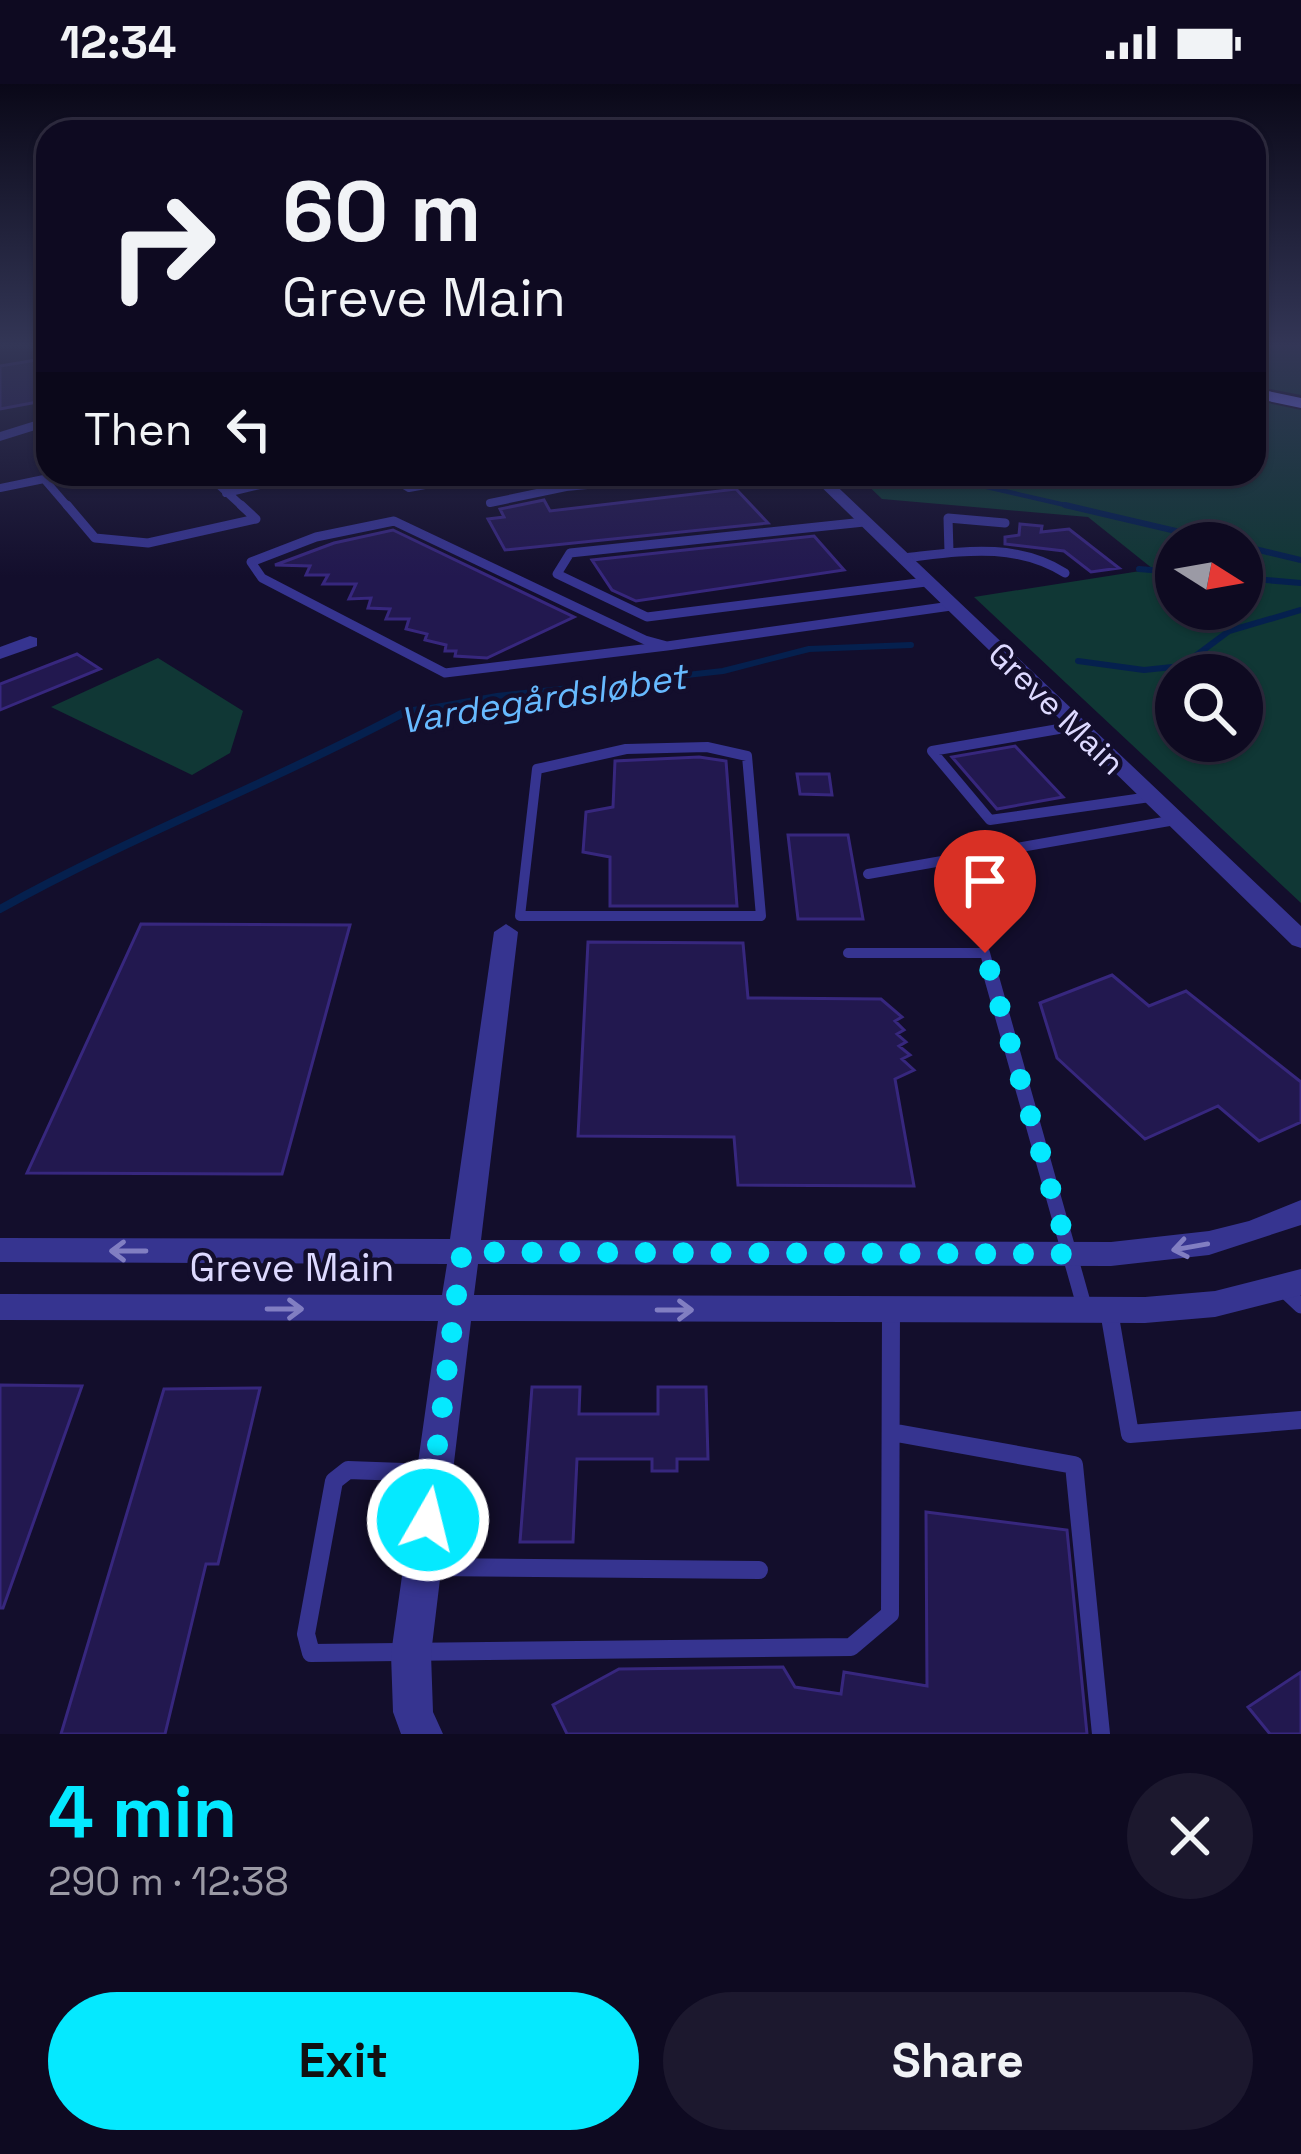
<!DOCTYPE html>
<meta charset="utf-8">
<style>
body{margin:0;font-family:"Space Grotesk",sans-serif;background:#1c182e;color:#f1f3f6;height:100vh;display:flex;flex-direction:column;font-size:45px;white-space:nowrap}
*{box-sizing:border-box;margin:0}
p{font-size:39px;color:#9b9aa5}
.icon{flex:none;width:66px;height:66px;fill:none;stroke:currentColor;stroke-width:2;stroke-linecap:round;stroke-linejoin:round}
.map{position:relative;height:1650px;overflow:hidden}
.drawer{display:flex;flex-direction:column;background:#0e0a21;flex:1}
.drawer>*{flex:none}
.top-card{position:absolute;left:36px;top:36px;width:1230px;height:366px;border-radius:36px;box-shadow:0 3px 9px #0004,0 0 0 3px #2e2b3f;background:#0e0a21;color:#f1f3f6;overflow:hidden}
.needle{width:78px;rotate:101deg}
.fabs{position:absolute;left:1155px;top:438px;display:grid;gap:24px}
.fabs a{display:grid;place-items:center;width:108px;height:108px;border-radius:50%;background:#0e0a21;box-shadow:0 3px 9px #0004,0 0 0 3px #2e2b3f;font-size:60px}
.pin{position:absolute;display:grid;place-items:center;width:102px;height:102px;color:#fff;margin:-123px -51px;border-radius:50% 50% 50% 0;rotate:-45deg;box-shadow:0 0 12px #0007}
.pin .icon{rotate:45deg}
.me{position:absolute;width:132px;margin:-66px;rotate:8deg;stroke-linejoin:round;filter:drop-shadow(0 0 9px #0008)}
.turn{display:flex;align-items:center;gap:42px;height:252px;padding:0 48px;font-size:54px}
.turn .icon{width:156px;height:156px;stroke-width:2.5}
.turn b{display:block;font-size:84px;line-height:102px}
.then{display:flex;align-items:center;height:114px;padding:0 48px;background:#0003;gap:24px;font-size:45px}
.round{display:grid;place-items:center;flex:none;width:126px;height:126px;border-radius:63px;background:#1c182e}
.summary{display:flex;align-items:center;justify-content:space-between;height:204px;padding:0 48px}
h1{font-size:72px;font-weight:700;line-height:90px;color:#05e9ff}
.cta{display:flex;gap:24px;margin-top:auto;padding:24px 48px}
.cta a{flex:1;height:138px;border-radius:72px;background:#05e9ff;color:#111;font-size:48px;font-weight:700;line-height:138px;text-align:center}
.cta a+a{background:#1c182e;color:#f1f3f6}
.status{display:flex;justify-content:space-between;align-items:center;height:84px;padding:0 60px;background:#0e0a21;direction:ltr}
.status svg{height:33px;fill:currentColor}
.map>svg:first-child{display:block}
.green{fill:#103735;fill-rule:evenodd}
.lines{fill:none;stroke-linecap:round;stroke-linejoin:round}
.stream-far2{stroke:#05204e;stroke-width:4.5}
.stream-far1{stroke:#05204e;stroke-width:6}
.stream{stroke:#05204e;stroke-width:8}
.building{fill:#22184f;stroke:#37277e;stroke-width:3}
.lane-far4{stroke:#363490;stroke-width:8}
.lane-far3{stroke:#363490;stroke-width:9}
.lane-far2{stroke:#363490;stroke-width:10}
.lane-far1{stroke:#363490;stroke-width:15}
.lane{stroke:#363490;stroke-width:18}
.street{fill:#363490;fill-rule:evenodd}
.secondary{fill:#7270ff;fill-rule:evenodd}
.oneway{stroke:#817ec2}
.route{stroke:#05e9ff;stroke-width:21;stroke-dasharray:0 37.8}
.labels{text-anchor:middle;stroke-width:9;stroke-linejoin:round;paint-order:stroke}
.street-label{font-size:33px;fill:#ddd9ff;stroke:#130e2c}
.water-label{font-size:36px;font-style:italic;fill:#67baff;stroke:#130e2c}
.near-street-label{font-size:39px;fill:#ddd9ff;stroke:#130e2c}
</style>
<div class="status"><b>12:34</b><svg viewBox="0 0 49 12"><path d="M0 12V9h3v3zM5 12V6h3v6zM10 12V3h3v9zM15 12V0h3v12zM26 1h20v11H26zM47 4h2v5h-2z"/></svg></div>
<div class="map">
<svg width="1301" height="1650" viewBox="0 0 1301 1650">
<rect width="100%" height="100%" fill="#130e2c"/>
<path class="green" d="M1261,262H1301V311L1254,302Z
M1254,316L1301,326V819L974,513L1153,485L1088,433L882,415L856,390H1254ZM1176,459H1242V525H1176ZM1176,591H1242V657H1176Z
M158,574L243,627L230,669L192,691L51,623Z"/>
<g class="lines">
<path class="stream-far2" d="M987,403L1078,424"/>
<path class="stream-far1" d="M1065,421L1227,459
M1242,462L1301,476
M1139,485L1176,488
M1242,494L1301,499
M1078,577L1144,586L1182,582L1229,547L1301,526
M403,629L497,612L723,587L809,565L911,561"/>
<path class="stream" d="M0,825C131,752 271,699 403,629L419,626"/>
</g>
<path class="building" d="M48,274V316L0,325V282Z
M736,405L768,439L505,466L488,435L504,433L500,425L544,416L550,427Z
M1020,440L1042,442L1041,448L1069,445L1119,484L1091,488L1064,467L1005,460V453L1019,451Z
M393,446L574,533L487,574L455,572L456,567H445L446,561L425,556L427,550L406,545L409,535H386L390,525L368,524L371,514L349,515L356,500H323L328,491H306L310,482L275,481L334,459Z
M814,452L844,486L636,517L612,506L592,476Z
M77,570L100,585L0,626V600Z
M1015,662L1063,713L997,725L952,673Z
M699,673L726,677L737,822H610V773L583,768L586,728L613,723L615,677Z
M797,690H829L832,711L800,710Z
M788,751H848L863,835H798Z
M141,840L350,841L282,1090L27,1089Z
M588,858L743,859L748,914L881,915L902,933L895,937L904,946L897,950L906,958L899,962L910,971L902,975L914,986L895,995L914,1102L738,1101L734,1053L578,1052Z
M1112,891L1149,922L1186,907L1301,998V1038L1259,1057L1218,1022L1145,1055L1057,974L1040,919Z
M0,1301L82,1302L3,1524H0Z
M532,1303H580L579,1330H658V1303H706L708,1375H677V1387H652V1375H577L573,1458H520Z
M260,1304L218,1480H206L165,1650H61L164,1305Z
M926,1428L1067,1446L1087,1650H567L553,1621L619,1585L783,1583L795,1603L841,1610L844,1588L927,1602Z
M1301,1588V1650H1270L1248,1623Z"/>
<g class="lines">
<path class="lane-far4" d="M207,390L244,424
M386,390L409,404L484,390
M44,395L68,390
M0,404L44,395L69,424
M226,409L307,390
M490,419L566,403L704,390"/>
<path class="lane-far3" d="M67,421L95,454L148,459L256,435L241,421
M394,437L645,556L667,562L445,589L262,494L251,478L316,453Z
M864,438L570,469L557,490L647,533L926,498
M949,468L948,434L1005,439
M902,474C959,468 1014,457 1065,489
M667,562L951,522"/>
<path class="lane-far2" d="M1076,642L932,667L990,736L1150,713
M707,663L747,672L761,832H520L537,685L626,665Z
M868,790L1175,736
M848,869H985L991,891"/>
<path class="lane-far1" d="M990,888L1085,1225
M1284,1206L1301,1222"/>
<path class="lane" d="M1109,1227L1130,1350L1301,1336
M891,1348L1074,1381L1101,1650
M431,1389L348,1386L334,1397L306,1550L311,1569L851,1563L890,1530L891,1227
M430,1483L759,1486"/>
<path class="street" d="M1254,262H1263L1260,272L1254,276Z
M48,333V342L0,357V348Z
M808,390H824L1301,842V864L1292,861Z
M30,552L37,554V562L0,575V563Z
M506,840L518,848L481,1156L1111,1158L1209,1147L1249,1137L1301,1116V1141L1209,1171L1111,1182L478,1180L474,1211L1145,1213L1215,1207L1301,1185V1211L1215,1233L1145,1239L471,1237L431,1570L433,1628L443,1650H401L393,1628L391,1570L438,1237L0,1236V1210L442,1211L447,1180L0,1178V1154L450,1155L494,848Z"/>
<path class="secondary" d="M1254,304L1301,314V324L1254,314Z"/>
</g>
<defs><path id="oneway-shaft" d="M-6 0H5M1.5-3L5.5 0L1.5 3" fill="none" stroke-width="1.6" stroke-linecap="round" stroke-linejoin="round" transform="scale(3)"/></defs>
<g class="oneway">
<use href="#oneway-shaft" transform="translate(1190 1163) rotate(170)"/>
<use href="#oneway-shaft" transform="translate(128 1167) rotate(-180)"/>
<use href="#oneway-shaft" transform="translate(285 1225)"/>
<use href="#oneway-shaft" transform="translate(675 1226)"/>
</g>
<linearGradient id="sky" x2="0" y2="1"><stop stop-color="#0a0818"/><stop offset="0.53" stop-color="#333656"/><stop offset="1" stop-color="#333656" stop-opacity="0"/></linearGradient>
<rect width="1301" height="493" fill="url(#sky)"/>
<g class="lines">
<path class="route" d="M428,1436L462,1168L1069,1170L985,869"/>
</g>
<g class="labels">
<g class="street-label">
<text transform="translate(1057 624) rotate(44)" y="12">Greve Main</text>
</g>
<g class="water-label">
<text transform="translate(543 614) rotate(-9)" y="13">Vardegårdsløbet</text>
</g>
<g class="near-street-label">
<text x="292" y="1197">Greve Main</text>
</g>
</g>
</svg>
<div class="fabs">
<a><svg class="needle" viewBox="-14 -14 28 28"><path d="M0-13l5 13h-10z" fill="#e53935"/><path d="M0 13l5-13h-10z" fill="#9b9aa5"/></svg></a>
<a><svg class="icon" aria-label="search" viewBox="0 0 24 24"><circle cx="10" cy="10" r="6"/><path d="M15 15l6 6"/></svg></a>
</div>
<div class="pin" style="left:985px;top:869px;background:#d93025"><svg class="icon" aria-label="arrive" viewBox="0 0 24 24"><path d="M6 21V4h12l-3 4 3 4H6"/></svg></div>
<svg class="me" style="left:428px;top:1436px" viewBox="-20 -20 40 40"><circle r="17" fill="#05e9ff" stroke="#fff" stroke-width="3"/><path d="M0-11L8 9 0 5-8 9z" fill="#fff"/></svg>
<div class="top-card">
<div class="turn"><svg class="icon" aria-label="right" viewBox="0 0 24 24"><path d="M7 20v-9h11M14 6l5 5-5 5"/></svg><div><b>60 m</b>Greve Main</div></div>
<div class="then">Then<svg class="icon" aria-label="left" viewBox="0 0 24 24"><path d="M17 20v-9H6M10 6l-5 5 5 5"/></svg></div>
</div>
</div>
<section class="drawer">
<div class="summary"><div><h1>4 min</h1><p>290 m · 12:38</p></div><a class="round"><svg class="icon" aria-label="close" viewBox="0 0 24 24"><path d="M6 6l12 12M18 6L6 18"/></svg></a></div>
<div class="cta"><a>Exit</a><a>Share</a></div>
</section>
